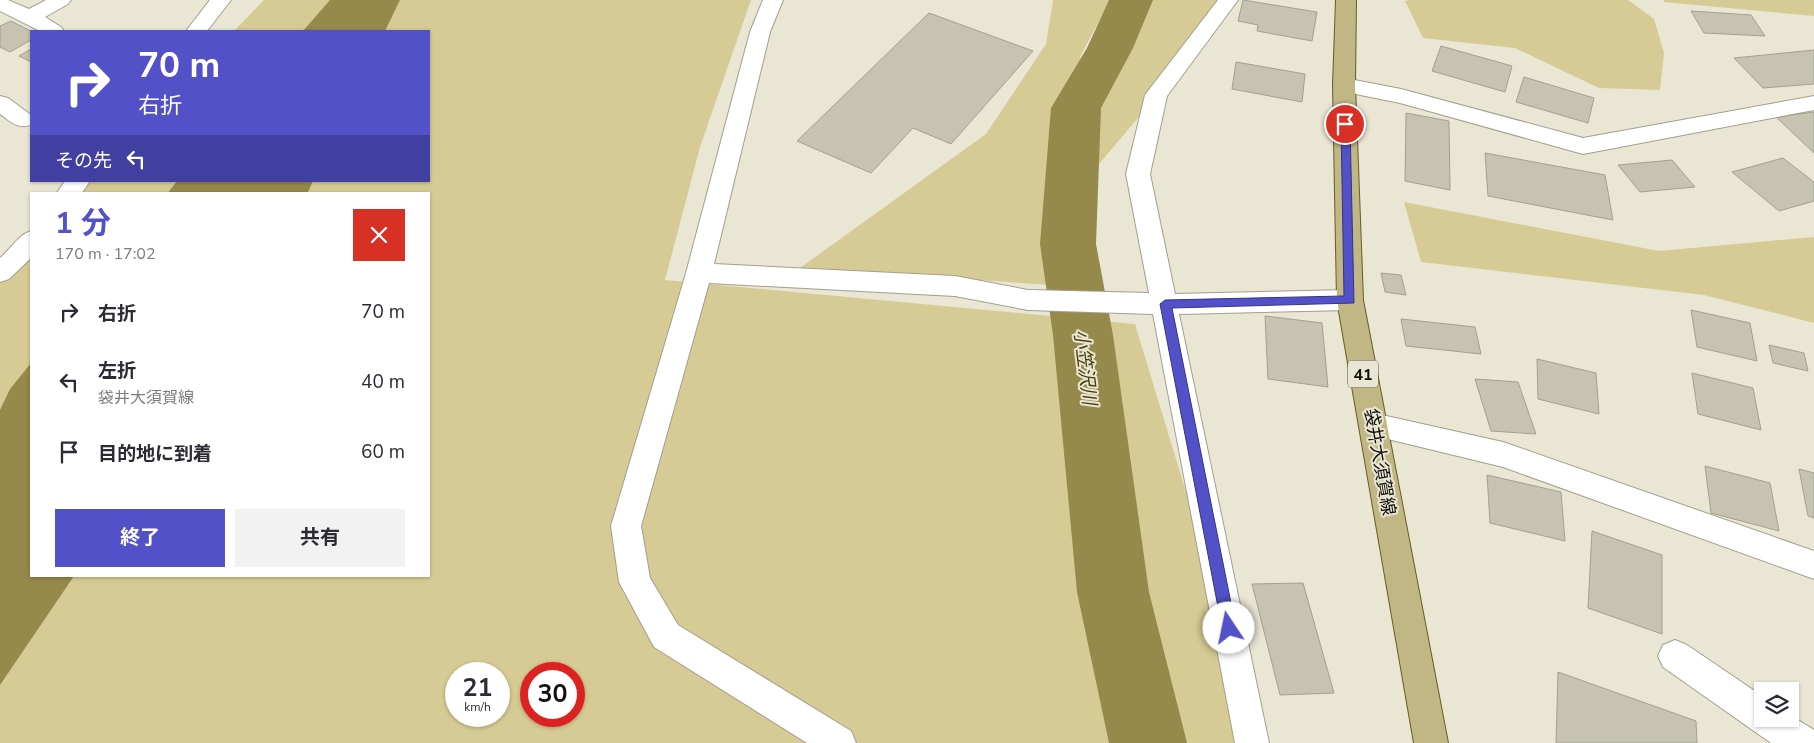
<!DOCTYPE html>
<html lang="ja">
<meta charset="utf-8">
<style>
body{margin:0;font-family:"Nunito Sans","Noto Sans JP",sans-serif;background:#f2f2f3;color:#2b2b33;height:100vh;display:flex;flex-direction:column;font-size:19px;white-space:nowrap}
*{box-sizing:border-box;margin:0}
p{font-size:16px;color:#7c7c81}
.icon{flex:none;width:28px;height:28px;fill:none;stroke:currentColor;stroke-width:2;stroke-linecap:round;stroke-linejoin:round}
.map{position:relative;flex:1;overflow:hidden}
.side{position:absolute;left:30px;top:192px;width:400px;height:385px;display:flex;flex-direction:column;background:#fff;border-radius:0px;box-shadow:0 1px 4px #0004}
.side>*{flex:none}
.top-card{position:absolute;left:30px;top:30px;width:400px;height:152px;border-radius:0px;box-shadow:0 1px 4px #0004;background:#5251c8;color:#fff;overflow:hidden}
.buttons{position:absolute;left:1754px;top:682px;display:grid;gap:10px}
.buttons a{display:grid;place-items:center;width:45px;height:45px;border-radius:0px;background:#fff;box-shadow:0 1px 4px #0004;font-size:25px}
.speed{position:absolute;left:445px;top:662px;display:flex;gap:10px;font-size:25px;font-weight:700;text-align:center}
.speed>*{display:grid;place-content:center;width:65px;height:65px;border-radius:50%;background:#fff;box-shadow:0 1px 4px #0004;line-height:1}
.speed small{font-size:12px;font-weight:400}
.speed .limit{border:8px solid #d22;background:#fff;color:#111}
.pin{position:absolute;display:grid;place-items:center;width:42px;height:42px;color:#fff;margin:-21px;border:2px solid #fff;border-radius:50%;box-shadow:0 1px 5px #0007}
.me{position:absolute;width:55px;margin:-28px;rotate:349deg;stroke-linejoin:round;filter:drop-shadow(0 0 4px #0008)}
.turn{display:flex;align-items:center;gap:18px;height:105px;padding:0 25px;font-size:22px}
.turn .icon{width:65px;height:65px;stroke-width:2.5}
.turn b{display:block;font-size:35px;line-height:42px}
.then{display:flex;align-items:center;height:48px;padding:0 25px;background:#0003;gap:10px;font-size:19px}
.round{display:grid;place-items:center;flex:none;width:52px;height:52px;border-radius:0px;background:#f2f2f3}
.head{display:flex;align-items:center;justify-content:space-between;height:85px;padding:0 25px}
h1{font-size:30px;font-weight:700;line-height:38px;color:#5251c8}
.cta{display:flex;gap:10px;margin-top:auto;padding:10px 25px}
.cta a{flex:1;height:58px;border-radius:0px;background:#5251c8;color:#fff;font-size:20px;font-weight:700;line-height:58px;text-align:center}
.cta a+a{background:#f2f2f3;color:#2b2b33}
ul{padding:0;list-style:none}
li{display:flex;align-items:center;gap:15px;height:70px;padding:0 25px}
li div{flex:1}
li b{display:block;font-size:19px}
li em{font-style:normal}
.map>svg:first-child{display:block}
.green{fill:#d6cb94;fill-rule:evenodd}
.water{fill:#96894c}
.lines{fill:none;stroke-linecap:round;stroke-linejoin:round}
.river{fill:#96894c;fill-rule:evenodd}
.building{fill:#c6c3b1;stroke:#a3a08f}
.minor-casing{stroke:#a29f8e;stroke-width:2}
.major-casing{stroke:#685c24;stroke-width:2}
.minor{fill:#fff;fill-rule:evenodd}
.major{fill:#c1b785;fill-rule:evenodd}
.route{fill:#5251c8;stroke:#353582}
.labels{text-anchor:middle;stroke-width:4;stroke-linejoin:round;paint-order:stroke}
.shield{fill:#eae6d4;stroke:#504d44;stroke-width:1}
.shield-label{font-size:16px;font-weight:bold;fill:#0e0c07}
.street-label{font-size:18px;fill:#0e0c07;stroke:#eae6d4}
.water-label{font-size:19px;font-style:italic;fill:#483f0d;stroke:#eae6d4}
</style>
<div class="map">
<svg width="1814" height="743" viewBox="0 0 1814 743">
<rect width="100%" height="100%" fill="#eae6d4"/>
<path class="green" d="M264,0H751L700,147L665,280L1135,324L1233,647L1235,743H0V271L31,243V576H429V194H78L90,181H429V31H234ZM456,674H499V716H456ZM531,674H574V716H531Z
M1053,0H1110L1081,55L1042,216L1050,285L800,268L986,134L1046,44Z
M1134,0H1238L1071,197L1110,48Z
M1411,0H1628L1654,19L1664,53L1660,90L1599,88L1515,48L1423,38L1405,1Z
M1664,0H1814V16L1664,2Z
M1404,202L1659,251L1814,237V323L1704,295L1421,262Z"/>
<path class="water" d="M330,0H400L385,31H303Z
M177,181H313L307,194H167Z
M31,363V576H74L0,685V410L10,389Z"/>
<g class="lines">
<path class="river" d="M1109,0H1153L1133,48L1101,108L1096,244L1113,335L1149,592L1187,743H1109L1077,592L1053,335L1040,244L1051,108L1087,48Z"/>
</g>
<path class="building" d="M1243,0L1317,12L1312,41L1257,31L1258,25L1238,21Z
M1691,11L1751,15L1765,36L1704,33Z
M929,13L1033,51L951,144L913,128L871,173L797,141Z
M11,21L31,31V40L10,52L0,47V26Z
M1441,46L1512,66L1505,92L1432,71Z
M31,49V62L19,56Z
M1814,50V84L1763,88L1734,58Z
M1236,62L1305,74L1302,102L1232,89Z
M1524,77L1594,98L1588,123L1516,102Z
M1814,112V153L1776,117Z
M1406,113L1449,121L1450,190L1405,181Z
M1485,153L1605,175L1613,220L1488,196Z
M1783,158L1814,182V201L1779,211L1732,172Z
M1672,160L1695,187L1640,192L1618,165Z
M1381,273L1401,275L1406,295L1385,292Z
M1691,310L1750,323L1757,361L1697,347Z
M1265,316L1322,323L1328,387L1268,379Z
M1401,319L1475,327L1481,354L1406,346Z
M1769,345L1804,353L1808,371L1773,363Z
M1537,359L1596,373L1599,414L1538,399Z
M1692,373L1753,388L1761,430L1698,414Z
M1475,379L1518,382L1536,434L1491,431Z
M1705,466L1770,483L1779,531L1711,513Z
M1799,469L1814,473V518L1808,516Z
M1487,475L1561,492L1565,541L1490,523Z
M1592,531L1662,555V634L1588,608Z
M1303,583L1334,693L1280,695L1252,584Z
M1558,672L1696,721L1697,743H1556Z"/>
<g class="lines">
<g class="minor-casing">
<path id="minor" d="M0,0H8L29,9L46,0H71L68,4L45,17L61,27L64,31H40L0,11Z
M210,0H231L207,31H186Z
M763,0H783L770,32L714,264L955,276L1028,290L1149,293L1126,174L1145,95L1218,0H1238L1167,96L1150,174L1175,294L1350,290L1359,293L1363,300L1359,307L1350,310L1179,314L1269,743H1235L1153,314L1028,310L955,296L709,283L641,526L650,578L678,625L851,731L856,743H807L654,647L619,582L611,526L686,273L750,32Z
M1344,78L1401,89L1583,138L1814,96V110L1583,154L1400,103L1336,90L1333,85L1336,80Z
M0,96L8,98L31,115V125C17,129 11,122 0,114Z
M65,181H90L81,194H56Z
M31,231V258L9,279L0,282V258C11,249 18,235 31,231Z
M1373,413L1503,442L1814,551V579L1503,467L1363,433L1359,425L1363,417Z
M1675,640L1687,645L1762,696V719H1790V715L1814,730V743H1771L1663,667L1658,656L1663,645Z"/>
</g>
<g class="major-casing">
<path id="major" d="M1336,0H1356L1355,85L1363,300L1448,743H1414L1337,300L1333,85Z"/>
</g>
<use href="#minor" class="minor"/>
<use href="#major" class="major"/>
</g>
<path class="route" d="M1345,121L1350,124L1354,303L1172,308L1236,628L1234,632L1229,634L1224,632L1222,628L1160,304L1165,300L1344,296L1341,124Z"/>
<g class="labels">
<rect class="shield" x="1348" y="360.5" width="30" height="27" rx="4"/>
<g class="shield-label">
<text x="1363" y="380">41</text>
</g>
<g class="street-label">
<text transform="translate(1380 462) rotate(80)" y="6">袋井大須賀線</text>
</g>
<g class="water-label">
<text transform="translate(1086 367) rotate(83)" y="7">小笠沢川</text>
</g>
</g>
</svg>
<div class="buttons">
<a><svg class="icon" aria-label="layers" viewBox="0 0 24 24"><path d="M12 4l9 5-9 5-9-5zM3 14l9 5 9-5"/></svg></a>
</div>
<div class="speed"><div>21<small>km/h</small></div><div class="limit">30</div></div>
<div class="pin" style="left:1345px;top:124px;background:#d93025"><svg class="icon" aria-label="arrive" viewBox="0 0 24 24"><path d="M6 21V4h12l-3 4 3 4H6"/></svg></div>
<svg class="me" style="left:1229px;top:628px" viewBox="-20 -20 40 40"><circle r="19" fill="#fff"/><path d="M0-13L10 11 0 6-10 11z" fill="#5251c8"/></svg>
<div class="top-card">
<div class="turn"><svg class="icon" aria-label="right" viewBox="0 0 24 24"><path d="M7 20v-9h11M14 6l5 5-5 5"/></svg><div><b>70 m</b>右折</div></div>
<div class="then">その先<svg class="icon" aria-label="left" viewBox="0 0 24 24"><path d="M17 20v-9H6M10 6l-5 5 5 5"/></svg></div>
</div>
<section class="side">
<div class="head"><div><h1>1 分</h1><p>170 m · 17:02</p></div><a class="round" style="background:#d93025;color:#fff"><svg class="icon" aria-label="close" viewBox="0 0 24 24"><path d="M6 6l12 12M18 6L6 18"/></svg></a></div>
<ul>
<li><svg class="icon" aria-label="right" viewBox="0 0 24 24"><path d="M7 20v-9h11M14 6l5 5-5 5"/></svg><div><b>右折</b></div><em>70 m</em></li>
<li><svg class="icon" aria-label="left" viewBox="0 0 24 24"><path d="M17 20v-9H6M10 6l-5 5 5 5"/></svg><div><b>左折</b><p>袋井大須賀線</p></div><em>40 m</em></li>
<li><svg class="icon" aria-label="arrive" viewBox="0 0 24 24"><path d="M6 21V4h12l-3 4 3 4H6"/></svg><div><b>目的地に到着</b></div><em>60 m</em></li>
</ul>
<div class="cta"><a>終了</a><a>共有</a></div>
</section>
</div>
